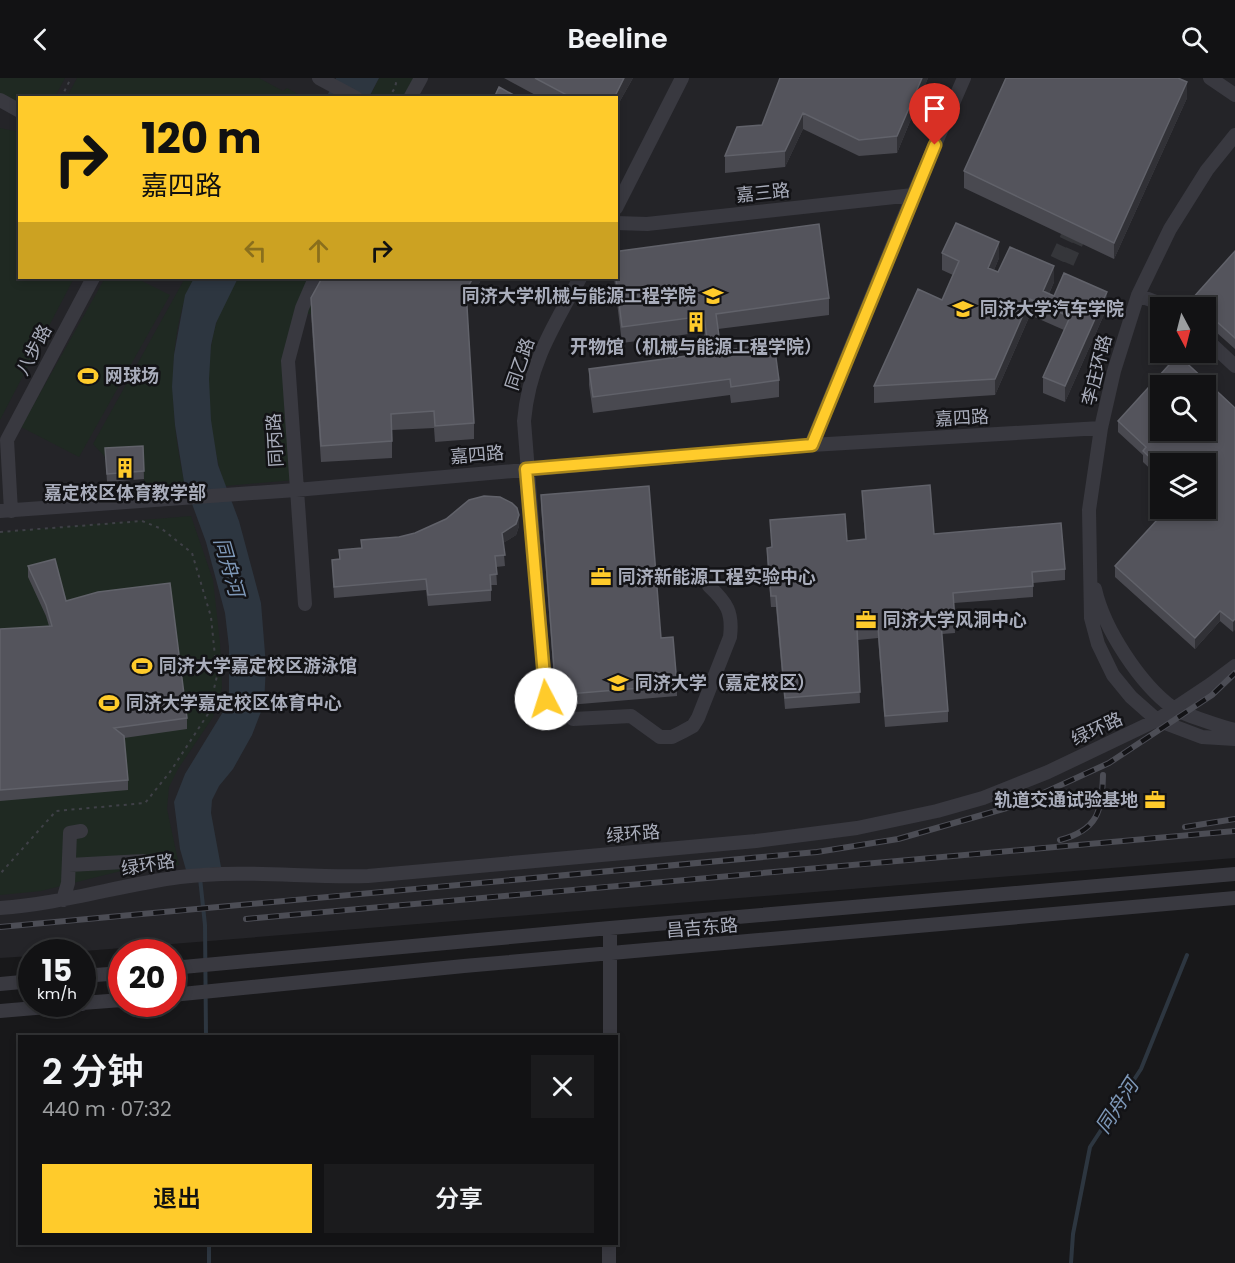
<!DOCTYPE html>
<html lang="zh">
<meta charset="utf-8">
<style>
body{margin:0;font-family:Poppins,"Noto Sans SC",sans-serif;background:#1b1b1d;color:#f1f3f6;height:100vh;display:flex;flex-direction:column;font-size:22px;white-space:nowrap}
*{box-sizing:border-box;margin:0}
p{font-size:20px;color:#9c9ea0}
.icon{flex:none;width:33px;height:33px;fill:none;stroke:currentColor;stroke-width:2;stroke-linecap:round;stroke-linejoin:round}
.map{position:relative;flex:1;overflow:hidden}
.sheet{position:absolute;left:18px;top:957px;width:600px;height:210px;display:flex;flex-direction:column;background:#121214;border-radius:0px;box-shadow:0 3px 9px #0003,0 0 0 2px #313234}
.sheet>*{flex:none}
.banner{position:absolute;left:18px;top:18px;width:600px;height:183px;border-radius:0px;box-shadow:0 3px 9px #0003,0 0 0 2px #313234;background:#ffcb2b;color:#111;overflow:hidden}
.needle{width:39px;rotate:173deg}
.controls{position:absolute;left:1150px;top:219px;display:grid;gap:12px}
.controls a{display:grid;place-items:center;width:66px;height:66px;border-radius:0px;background:#121214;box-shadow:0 3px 9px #0003,0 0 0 2px #313234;font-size:30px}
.speed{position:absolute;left:18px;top:861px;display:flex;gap:12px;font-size:30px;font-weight:700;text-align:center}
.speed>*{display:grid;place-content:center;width:78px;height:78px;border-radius:50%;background:#121214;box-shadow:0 3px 9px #0003,0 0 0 2px #313234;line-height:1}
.speed small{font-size:15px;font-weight:400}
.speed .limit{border:9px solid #d22;background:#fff;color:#111}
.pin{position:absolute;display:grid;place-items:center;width:51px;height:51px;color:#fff;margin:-62px -26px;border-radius:50% 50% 50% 0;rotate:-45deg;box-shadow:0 0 6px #0007}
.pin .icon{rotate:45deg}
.me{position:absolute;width:66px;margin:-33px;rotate:355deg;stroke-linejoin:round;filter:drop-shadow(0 0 4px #0008)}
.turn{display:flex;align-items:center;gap:21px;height:126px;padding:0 24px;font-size:27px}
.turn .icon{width:78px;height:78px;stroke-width:2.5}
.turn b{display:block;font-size:42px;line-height:51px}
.lanes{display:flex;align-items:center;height:57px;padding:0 24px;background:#0003;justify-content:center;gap:30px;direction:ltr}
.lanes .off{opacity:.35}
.round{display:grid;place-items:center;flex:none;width:63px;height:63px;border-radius:0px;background:#1b1b1d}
.summary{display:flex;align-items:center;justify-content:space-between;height:102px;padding:0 24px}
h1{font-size:36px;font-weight:600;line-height:45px}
.button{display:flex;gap:12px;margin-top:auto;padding:12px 24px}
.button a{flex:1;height:69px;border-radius:0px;background:#ffcb2b;color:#111;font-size:24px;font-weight:600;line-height:69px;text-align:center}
.button a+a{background:#1b1b1d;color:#f1f3f6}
header{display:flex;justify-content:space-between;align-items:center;height:78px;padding:0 24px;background:#121214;font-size:27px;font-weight:600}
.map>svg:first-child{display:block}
.built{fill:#242428;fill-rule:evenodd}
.green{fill:#1f2922}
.water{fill:#2d3640}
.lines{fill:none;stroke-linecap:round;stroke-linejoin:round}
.stream{stroke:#2d3640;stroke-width:4}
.minor-tunnel{stroke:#35363a;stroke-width:14;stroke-dasharray:14 7;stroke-linecap:butt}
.path{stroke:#3f4047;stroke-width:2;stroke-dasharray:3 4.5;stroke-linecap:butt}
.minor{stroke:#393940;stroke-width:14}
.rail-casing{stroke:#4c4d55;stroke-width:6}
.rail{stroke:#131316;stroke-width:4;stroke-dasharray:11;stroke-linecap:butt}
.wall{fill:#494950}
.shaded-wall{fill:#313136}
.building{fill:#54545c;stroke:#61626a;stroke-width:1.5;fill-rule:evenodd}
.route-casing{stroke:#a6841c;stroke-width:15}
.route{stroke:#ffcb2b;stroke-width:10}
.labels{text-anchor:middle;stroke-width:5;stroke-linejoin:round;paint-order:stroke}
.street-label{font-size:18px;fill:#a9adbb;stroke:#131316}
.poi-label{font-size:18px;font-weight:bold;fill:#a9adbb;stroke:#131316;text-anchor:start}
.water-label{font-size:20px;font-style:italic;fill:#7e98b8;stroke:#131316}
</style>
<header><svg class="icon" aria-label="back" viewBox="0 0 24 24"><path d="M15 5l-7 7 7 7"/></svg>Beeline<svg class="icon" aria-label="search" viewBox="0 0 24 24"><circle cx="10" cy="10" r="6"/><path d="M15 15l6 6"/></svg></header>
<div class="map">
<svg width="1235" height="1185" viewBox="0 0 1235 1185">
<rect width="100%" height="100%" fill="#18181a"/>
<path class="built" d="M0,0H1235V780L72,874H32L31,878L0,880ZM20,20H616V200H20ZM1161,230H1206V274H1161ZM1161,308H1206V352H1161ZM1161,386H1206V430H1161Z"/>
<path class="green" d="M0,0H65L55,19L20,20L19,26L0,16Z
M77,0H259L283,13L287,10L303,19H67Z
M379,0H421L410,19L369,20Z
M0,50L19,54L20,200H74L0,342Z
M105,200H136L170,217L79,379L21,349Z
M185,200H194C164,256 170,359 189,419L145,423L143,377L105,379L93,366Z
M238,200H331L311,236H300L288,283L295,402L225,408C209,362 202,294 216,246C221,230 230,214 238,200Z
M191,438L213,502L220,565L222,610L213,639L178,691L169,709L167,731L179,787L137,789L41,813L0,817V454Z"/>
<path class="water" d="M336,0H379L369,19L326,20Z
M194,200H238L216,245L211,267L209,301L211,342L218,387L239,443L261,525L266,588L264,626L252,657L233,691L219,708L212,722L211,735L221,789L186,792L180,771L174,724L185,696L229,624V569L225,535L206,464L184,404L175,347L172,309L174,277L185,217Z"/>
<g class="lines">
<path class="stream" d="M200,800L205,847L206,958
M209,1166V1185
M1071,1185L1073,1156L1090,1069L1141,991L1187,877"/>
<path class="minor-tunnel" d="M1057,181L1075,143
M1067,185L1083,149"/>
<path class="path" d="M61,20L71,0
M388,20L395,10L397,0
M0,454L142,443L162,451L192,475L211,539L217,598L208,636L170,694L145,725L56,733L0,796"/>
<path class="minor" d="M319,0L356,20
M1210,0L1235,17
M410,20L421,0
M0,22L20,33
M1235,57L1207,92L1170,151L1138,217L1114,293L1101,350L1089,432L1091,540L1098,566L1113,597L1131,619L1157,642L1202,659L1235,661
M616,130L682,0
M616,145L647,146L913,117
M1138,217L1171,230
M1206,261L1235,288
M811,367L913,117L964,0
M0,433L296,412L811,367L1101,350
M11,433L7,362L93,200
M1095,511C1104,551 1140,606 1173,630C1180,635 1225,650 1235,652
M305,526L288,283L302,230L315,200
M546,621L524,343C529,286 553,249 580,200
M573,641L631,638L660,659H672L682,654L693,648L698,640L730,559C733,534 727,525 709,508
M69,787L143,783
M63,822L68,805L70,755L81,753
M0,830C61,826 120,807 180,799C243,791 305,800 368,798L756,763L857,750L937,733L983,720L1048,694L1157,642L1211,606L1235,588
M172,890L610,850L1235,796
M82,898L122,895
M0,906L32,903
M172,917L464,888L1235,820
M82,925L122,922
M0,933L82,926
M610,958V850
M609,1185V1166"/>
<g class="rail-casing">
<path id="rail" d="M1185,749L1235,741
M1060,762C1098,752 1102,733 1103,697
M246,841L1235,753
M0,849L817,774L898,761L1017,727L1109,685L1212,617L1235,595"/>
</g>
<use href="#rail" class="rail"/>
</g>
<path class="wall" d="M504,0H633L616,30V20H541Z
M928,0L897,75L859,78L803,51L785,89L725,95V78L762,47Z
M1187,20L1114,181L964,110V93Z
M1235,173V271L1206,245V230H1192V221Z
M942,175L999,180L994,192L998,194L1054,204L1049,216L1054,218L1107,230L1065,324L1043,315V299L1064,252L1030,237L995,317L874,325V308L942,222L953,197L942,192Z
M322,200H482L467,227L474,345V361L435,364L434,350L392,352V380L321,384L311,236V220Z
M614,200L829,220V237L718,251L721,273L779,302V319L731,325L730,317L593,335L589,307V291L707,276L704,254L622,265Z
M1235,330L1233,554L1220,543L1195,571L1115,499V488L1206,430L1161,386V401L1143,384V377L1118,354V343Z
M143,368L144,401L107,404L105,370Z
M862,413L934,456L1065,491V502L1033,505V519L954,525L955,555L942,556L948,633V644L885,649L878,560L858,562L860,625L785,631L776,529H771L767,481V470L772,469L770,442L847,463L865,462Z
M541,417L661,560L677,607V618L556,628L541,428Z
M519,448L516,457L503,465L505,488L496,489L497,507H491V523L428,528L426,512L334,520L332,482H339V472L361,470V462Z
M28,488L66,523L187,640V651L124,660L128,702V712L0,723V551L49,548L46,538L28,499Z"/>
<path class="shaded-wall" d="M624,0H633L616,30V20H614Z
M922,0H928L897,75V58Z
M1187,4V20L1114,181V165Z
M803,35V51L785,89V73Z
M999,164V180L988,206V190Z
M1054,188V204L1044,227L1043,213Z
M473,200H482L466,229V212Z
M1107,214V230L1065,324V308Z
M1030,221V237L995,317V301Z
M519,437V448L516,457L502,466V455Z
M1220,533V543L1195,571V560Z
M1235,541V552L1233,554V543Z"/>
<path class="building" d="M535,0H624L614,20H566L567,17Z
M780,0H922L897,58L859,62L803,35L785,73L725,78L737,49L762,47Z
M1006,0H1178L1187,4L1114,165L964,93Z
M499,9L519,20H494Z
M956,145L999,164L988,190L998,194L1010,169L1054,188L1043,213L1054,218L1064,195L1107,214L1065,308L1043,299L1070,239L1030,221L995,301L874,308L918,211L942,222L959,183L942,175Z
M819,146L829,220L716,236L721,273L774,265L779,302L731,309L730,301L593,319L589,291L709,275L704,238L622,249L616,200V178L620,173Z
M1235,173V260L1206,234V230H1201L1192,221Z
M322,200H473L466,212L474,345L435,348L434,333L391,336L392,363L321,368L311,220Z
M1178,277L1235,330V541L1233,543L1220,533L1195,560L1115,488L1168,430H1206V386H1161V390L1143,373L1146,369L1118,343ZM1161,308H1206V352H1161Z
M143,368L144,393L107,396L105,370Z
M930,407L934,456L1061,445L1065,491L1032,494L1033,508L953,515L955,544L941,545L948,633L885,638L878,549L857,551L860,614L785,620L776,518H771L767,470L772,469L770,442L845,436L847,463L866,461L862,413Z
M649,408L661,560L673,559L677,607L556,617L541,417Z
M484,418L500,419L512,425L517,430L519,437L516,446L502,455L505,477L495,478L497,496L490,497L491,512L428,517L426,501L334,509L332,482L340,481L339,472L362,470L361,462L399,459L415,455L446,441L469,422Z
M55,481L66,523L98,514L170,505L187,640L114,650L124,658L128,702L0,712V551L52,548L46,527L28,488Z"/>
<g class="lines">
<g class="route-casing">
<path id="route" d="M546,621L526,391L812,367L935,67"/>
</g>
<use href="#route" class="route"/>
</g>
<defs>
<g id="university-bare" transform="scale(1.62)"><path d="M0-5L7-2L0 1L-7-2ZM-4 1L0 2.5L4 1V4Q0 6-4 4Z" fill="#ffcb2b" stroke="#131316" stroke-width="2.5" paint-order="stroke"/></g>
<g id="building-bare" transform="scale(1.62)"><path d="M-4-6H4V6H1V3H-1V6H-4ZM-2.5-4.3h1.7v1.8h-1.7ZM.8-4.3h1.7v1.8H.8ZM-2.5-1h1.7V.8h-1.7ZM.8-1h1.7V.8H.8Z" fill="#ffcb2b" stroke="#131316" stroke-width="2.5" paint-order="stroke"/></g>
<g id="stadium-bare" transform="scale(1.62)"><path d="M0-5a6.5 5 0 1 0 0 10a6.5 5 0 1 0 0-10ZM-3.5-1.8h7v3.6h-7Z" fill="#ffcb2b" stroke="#131316" stroke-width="2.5" paint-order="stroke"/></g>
<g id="office-bare" transform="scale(1.62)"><path d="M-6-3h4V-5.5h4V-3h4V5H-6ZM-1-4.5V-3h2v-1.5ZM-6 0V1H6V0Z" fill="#ffcb2b" stroke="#131316" stroke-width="2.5" paint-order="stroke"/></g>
</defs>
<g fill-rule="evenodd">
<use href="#university-bare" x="713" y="218"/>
<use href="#university-bare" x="963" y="231"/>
<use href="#building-bare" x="696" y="244"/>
<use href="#stadium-bare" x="88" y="298"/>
<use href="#building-bare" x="125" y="390"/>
<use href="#office-bare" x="601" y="499"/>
<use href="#office-bare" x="866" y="542"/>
<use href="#stadium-bare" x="142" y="588"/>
<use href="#university-bare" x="618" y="605"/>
<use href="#stadium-bare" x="109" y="625"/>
<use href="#office-bare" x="1155" y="722"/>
</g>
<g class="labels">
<g class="street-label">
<text transform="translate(763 115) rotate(-6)" y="6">嘉三路</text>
<text transform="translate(34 272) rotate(-62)" y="6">八步路</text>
<text transform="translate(520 286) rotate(-71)" y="6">同乙路</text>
<text transform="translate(1097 292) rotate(-76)" y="6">李庄环路</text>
<text transform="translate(962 340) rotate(-3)" y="6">嘉四路</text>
<text transform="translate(275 362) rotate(-93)" y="6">同丙路</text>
<text transform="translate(477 377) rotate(-5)" y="6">嘉四路</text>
<text transform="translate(1097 651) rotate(-25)" y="6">绿环路</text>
<text transform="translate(633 756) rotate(-5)" y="6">绿环路</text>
<text transform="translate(148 787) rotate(-9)" y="6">绿环路</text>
<text transform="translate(702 850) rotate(-5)" y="6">昌吉东路</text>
</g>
<g class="poi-label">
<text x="696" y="224" text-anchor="end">同济大学机械与能源工程学院</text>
<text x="980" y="237">同济大学汽车学院</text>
<text x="696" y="275" text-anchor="middle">开物馆（机械与能源工程学院）</text>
<text x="105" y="304">网球场</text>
<text x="125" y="421" text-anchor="middle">嘉定校区体育教学部</text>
<text x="618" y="505">同济新能源工程实验中心</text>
<text x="883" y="548">同济大学风洞中心</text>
<text x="159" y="594">同济大学嘉定校区游泳馆</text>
<text x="635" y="611">同济大学（嘉定校区）</text>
<text x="126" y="631">同济大学嘉定校区体育中心</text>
<text x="1138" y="728" text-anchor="end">轨道交通试验基地</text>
</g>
<g class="water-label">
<text transform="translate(229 489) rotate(74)" y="7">同舟河</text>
<text transform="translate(1117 1028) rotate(-57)" y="7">同舟河</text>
</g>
</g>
</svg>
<div class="controls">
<a><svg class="needle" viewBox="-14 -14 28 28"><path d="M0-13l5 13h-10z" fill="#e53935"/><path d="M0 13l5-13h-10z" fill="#9c9ea0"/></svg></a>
<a><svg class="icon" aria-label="search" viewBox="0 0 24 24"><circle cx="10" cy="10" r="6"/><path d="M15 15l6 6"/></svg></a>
<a><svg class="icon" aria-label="layers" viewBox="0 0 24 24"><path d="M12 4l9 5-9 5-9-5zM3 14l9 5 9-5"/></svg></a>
</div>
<div class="speed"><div>15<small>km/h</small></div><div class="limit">20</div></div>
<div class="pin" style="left:935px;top:67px;background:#d93025"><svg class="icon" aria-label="arrive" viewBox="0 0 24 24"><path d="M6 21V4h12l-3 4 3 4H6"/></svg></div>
<svg class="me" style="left:546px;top:621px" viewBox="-20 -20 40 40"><circle r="19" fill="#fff"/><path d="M0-13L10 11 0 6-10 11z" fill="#ffcb2b"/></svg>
<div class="banner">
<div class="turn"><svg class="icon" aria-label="right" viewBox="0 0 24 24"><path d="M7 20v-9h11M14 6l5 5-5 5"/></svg><div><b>120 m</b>嘉四路</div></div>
<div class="lanes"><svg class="icon off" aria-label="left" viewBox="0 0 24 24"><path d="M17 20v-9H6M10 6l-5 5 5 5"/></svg><svg class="icon off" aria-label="ahead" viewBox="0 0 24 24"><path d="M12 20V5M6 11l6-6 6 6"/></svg><svg class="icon" aria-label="right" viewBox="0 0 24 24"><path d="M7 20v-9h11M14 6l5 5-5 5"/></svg></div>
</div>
<section class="sheet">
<div class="summary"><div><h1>2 分钟</h1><p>440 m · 07:32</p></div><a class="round"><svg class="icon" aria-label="close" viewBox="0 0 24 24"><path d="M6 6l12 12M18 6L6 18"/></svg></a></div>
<div class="button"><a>退出</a><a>分享</a></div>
</section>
</div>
